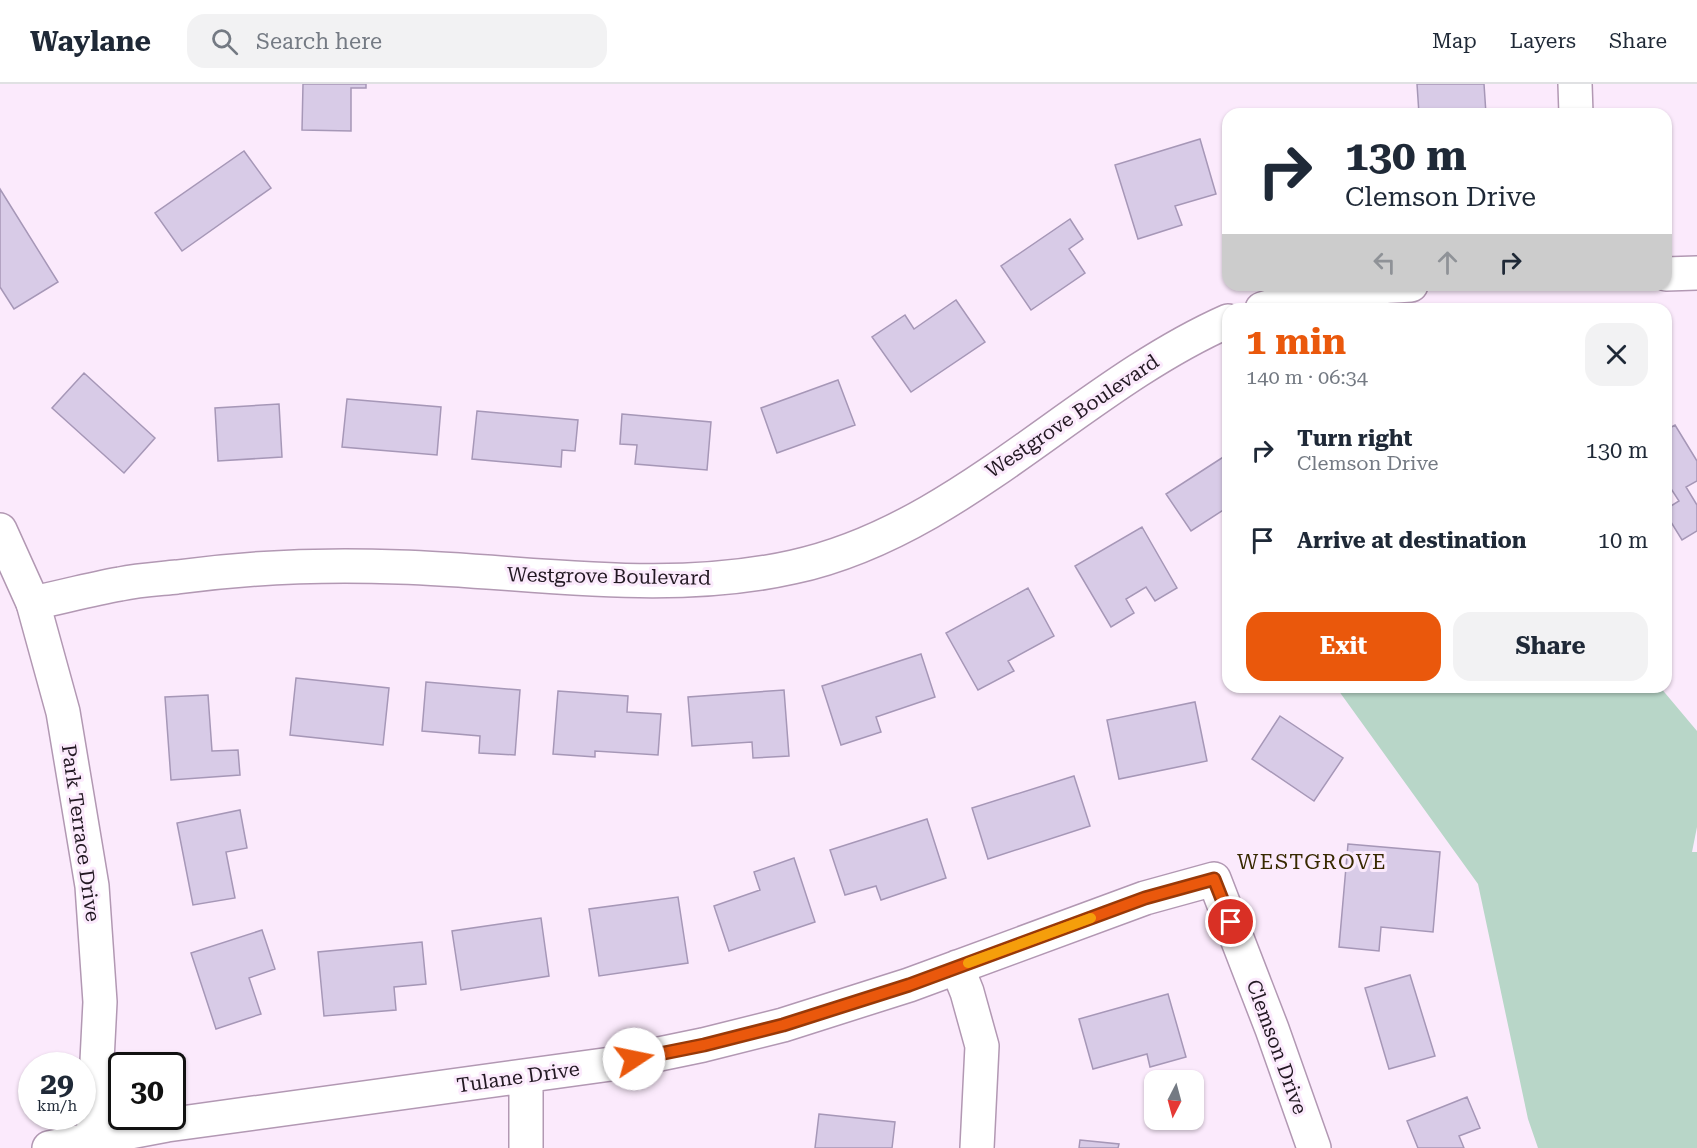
<!DOCTYPE html>
<meta charset="utf-8">
<style>
body{margin:0;font-family:"Roboto Serif",serif;background:#f2f2f3;color:#1f2937;height:100vh;display:flex;flex-direction:column;font-size:22px;white-space:nowrap}
*{box-sizing:border-box;margin:0}
p{font-size:20px;color:#747a83}
.icon{flex:none;width:33px;height:33px;fill:none;stroke:currentColor;stroke-width:2;stroke-linecap:round;stroke-linejoin:round}
.map{position:relative;flex:1;overflow:hidden}
.drawer{position:absolute;left:1222px;top:219px;width:450px;height:390px;display:flex;flex-direction:column;background:#fff;border-radius:18px;box-shadow:0 2px 4px #0004}
.drawer>*{flex:none}
.banner{position:absolute;left:1222px;top:24px;width:450px;height:183px;border-radius:18px;box-shadow:0 2px 4px #0004;background:#fff;color:#1f2937;overflow:hidden}
.needle{width:39px;rotate:186deg}
.tools{position:absolute;left:1144px;top:986px;display:grid;gap:12px}
.tools a{display:grid;place-items:center;width:60px;height:60px;border-radius:12px;background:#fff;box-shadow:0 2px 4px #0004;font-size:30px}
.speed{position:absolute;left:18px;top:968px;display:flex;gap:12px;font-size:30px;font-weight:700;text-align:center}
.speed>*{display:grid;place-content:center;width:78px;height:78px;border-radius:50%;background:#fff;box-shadow:0 2px 4px #0004;line-height:1}
.speed small{font-size:15px;font-weight:400}
.speed .limit{border:3px solid #111;border-radius:9px;background:#fff;color:#111}
.pin{position:absolute;display:grid;place-items:center;width:51px;height:51px;color:#fff;margin:-26px;border:3px solid #fff;border-radius:50%;box-shadow:0 2px 6px #0007}
.me{position:absolute;width:66px;margin:-33px;rotate:79deg;stroke-linejoin:round;filter:drop-shadow(0 0 4px #0008)}
.turn{display:flex;align-items:center;gap:21px;height:126px;padding:0 24px;font-size:27px}
.turn .icon{width:78px;height:78px;stroke-width:2.5}
.turn b{display:block;font-size:42px;line-height:51px}
.lanes{display:flex;align-items:center;height:57px;padding:0 24px;background:#0003;justify-content:center;gap:30px;direction:ltr}
.lanes .off{opacity:.35}
.round{display:grid;place-items:center;flex:none;width:63px;height:63px;border-radius:18px;background:#f2f2f3}
.headline{display:flex;align-items:center;justify-content:space-between;height:102px;padding:0 24px}
h1{font-size:36px;font-weight:700;line-height:45px;color:#ea580c}
.cta{display:flex;gap:12px;margin-top:auto;padding:12px 24px}
.cta a{flex:1;height:69px;border-radius:18px;background:#ea580c;color:#fff;font-size:24px;font-weight:700;line-height:69px;text-align:center}
.cta a+a{background:#f2f2f3;color:#1f2937}
ul{padding:0;list-style:none}
li{display:flex;align-items:center;gap:18px;height:90px;padding:0 24px}
li div{flex:1}
li b{display:block;font-size:22px}
li em{font-style:normal}
header{display:flex;align-items:center;gap:36px;box-sizing:border-box;height:84px;padding:0 30px;background:#fff;border-bottom:2px solid #e0e1e3}
header strong{font-size:28px}
nav{display:flex;gap:33px;margin-inline-start:auto;font-size:21px}
.search{width:420px;height:54px;background:#f2f2f3;display:flex;align-items:center;gap:15px;box-sizing:border-box;padding:0 21px;border-radius:18px;color:#747a83;font-size:22px}
.map>svg:first-child{display:block}
.green{fill:#b8d6c8}
.building{fill:#d8cbe7;stroke:#a697b7;stroke-width:1.5}
.lines{fill:none;stroke-linecap:round;stroke-linejoin:round}
.street-casing{stroke:#b298b3;stroke-width:36}
.secondary-casing{stroke:#b298b3;stroke-width:36}
.street{stroke:#fff;stroke-width:33}
.secondary{stroke:#fff;stroke-width:33}
.route-casing{stroke:#983908;stroke-width:15}
.route{stroke:#ea580c;stroke-width:10}
.slow{stroke:#f59e0b;stroke-width:10}
.labels{text-anchor:middle;stroke-width:6;stroke-linejoin:round;paint-order:stroke}
.street-label{font-size:20px;fill:#221822;stroke:#fbeafc}
.neighbourhood-label{font-size:21px;letter-spacing:1.5px;fill:#372900;stroke:#fbeafc}
</style>
<header>
<strong>Waylane</strong>
<div class="search"><svg class="icon" aria-label="search" viewBox="0 0 24 24"><circle cx="10" cy="10" r="6"/><path d="M15 15l6 6"/></svg>Search here</div>
<nav><a>Map</a><a>Layers</a><a>Share</a></nav>
</header>
<div class="map">
<svg width="1697" height="1064" viewBox="0 0 1697 1064">
<rect width="100%" height="100%" fill="#fbeafc"/>
<path class="green" d="M1336,603H1660L1697,647V743L1692,768H1697V1064H1538L1528,1035L1478,800Z"/>
<path class="building" d="M303,0H366V4H351V47L302,46Z
M1417,0H1484L1486,30H1419Z
M1200,55L1216,110L1175,122L1182,141L1138,155L1115,81Z
M244,67L271,104L182,167L155,129Z
M0,105L58,198L14,225L0,203Z
M1070,135L1083,155L1069,165L1085,189L1031,226L1001,182Z
M956,216L985,258L911,308L872,253L905,231L914,245Z
M84,289L155,354L124,389L52,324Z
M838,296L855,341L777,369L761,324Z
M347,315L441,323L437,371L342,363Z
M279,320L282,373L218,377L215,324Z
M477,327L578,336L575,367L562,366L561,383L472,375Z
M622,330L711,338L707,386L635,380L637,361L620,360Z
M1675,341L1697,377V397L1686,403L1697,421V447L1682,456L1666,430V425L1679,417L1666,397V346Z
M1228,370V423L1191,447L1166,410Z
M1142,443L1177,504L1155,517L1146,503L1126,515L1134,529L1111,543L1075,482Z
M1028,504L1054,552L1008,577L1014,587L978,606L946,549Z
M921,570L935,613L876,633L881,648L841,661L822,602Z
M296,594L389,604L383,661L290,651Z
M426,598L520,606L515,671L479,669L480,652L422,647Z
M784,606L789,672L753,674L752,658L692,662L688,613Z
M558,607L628,612L627,628L661,630L658,671L595,667V673L553,670Z
M208,611L212,667L238,666L240,691L171,696L165,613Z
M1195,618L1207,677L1119,695L1107,636Z
M1280,632L1343,674L1314,717L1252,675Z
M1074,692L1090,742L988,775L972,724Z
M240,726L247,764L226,768L235,814L193,821L177,739Z
M927,735L946,794L881,816L876,802L845,811L830,766Z
M1348,760L1440,768L1433,848L1381,843L1379,867L1339,863Z
M794,774L815,838L729,867L714,822L760,806L754,788Z
M678,813L688,879L599,892L589,825Z
M541,834L549,892L461,906L452,847Z
M262,846L275,885L249,894L261,930L216,945L191,869Z
M422,858L426,900L394,903L396,926L324,932L318,868Z
M1410,891L1435,972L1389,985L1365,904Z
M1168,910L1186,973L1150,983L1147,970L1093,985L1079,935Z
M1467,1013L1480,1044L1459,1052L1464,1064H1418L1407,1037Z
M819,1030L895,1038L892,1064H815Z
M1080,1056L1119,1060L1118,1064H1079Z"/>
<g class="lines">
<g class="street-casing">
<path id="street" d="M1575,0L1576,30
M0,446L33,519
M957,883L967,908L982,962L977,1064
M526,992V1064
M93,1064V1055L167,1041L611,980L703,961L783,941L909,901L1145,814L1214,795L1272,945L1314,1064"/>
</g>
<g class="secondary-casing">
<path id="secondary" d="M1666,190L1697,189
M1262,225C1314,208 1357,204 1411,201
M49,1064L93,1055L100,918L92,802L63,628L33,519C62,513 91,505 120,500C139,496 158,495 177,493C251,483 324,480 399,483C530,487 664,512 793,483C959,447 1077,304 1228,237"/>
</g>
<use href="#street" class="street"/>
<use href="#secondary" class="secondary"/>
</g>
<g class="lines">
<g class="route-casing">
<path id="route" d="M634,975L704,961L783,941L909,901L1145,814L1214,795L1231,838"/>
</g>
<use href="#route" class="route"/>
<path class="slow" d="M968,879L1091,834"/>
</g>
<g class="labels">
<g class="street-label">
<text transform="translate(1072 332) rotate(-34)" y="7">Westgrove Boulevard</text>
<text transform="translate(609 492) rotate(1)" y="7">Westgrove Boulevard</text>
<text transform="translate(81 749) rotate(82)" y="7">Park Terrace Drive</text>
<text transform="translate(1277 963) rotate(70)" y="7">Clemson Drive</text>
<text transform="translate(518 993) rotate(-8)" y="7">Tulane Drive</text>
</g>
<g class="neighbourhood-label">
<text x="1312" y="785">WESTGROVE</text>
</g>
</g>
</svg>
<div class="tools">
<a><svg class="needle" viewBox="-14 -14 28 28"><path d="M0-13l5 13h-10z" fill="#e53935"/><path d="M0 13l5-13h-10z" fill="#747a83"/></svg></a>
</div>
<div class="speed"><div>29<small>km/h</small></div><div class="limit">30</div></div>
<div class="pin" style="left:1231px;top:838px;background:#d93025"><svg class="icon" aria-label="arrive" viewBox="0 0 24 24"><path d="M6 21V4h12l-3 4 3 4H6"/></svg></div>
<svg class="me" style="left:634px;top:975px" viewBox="-20 -20 40 40"><circle r="19" fill="#fff"/><path d="M0-13L10 11 0 6-10 11z" fill="#ea580c"/></svg>
<div class="banner">
<div class="turn"><svg class="icon" aria-label="right" viewBox="0 0 24 24"><path d="M7 20v-9h11M14 6l5 5-5 5"/></svg><div><b>130 m</b>Clemson Drive</div></div>
<div class="lanes"><svg class="icon off" aria-label="left" viewBox="0 0 24 24"><path d="M17 20v-9H6M10 6l-5 5 5 5"/></svg><svg class="icon off" aria-label="ahead" viewBox="0 0 24 24"><path d="M12 20V5M6 11l6-6 6 6"/></svg><svg class="icon" aria-label="right" viewBox="0 0 24 24"><path d="M7 20v-9h11M14 6l5 5-5 5"/></svg></div>
</div>
<section class="drawer">
<div class="headline"><div><h1>1 min</h1><p>140 m · 06:34</p></div><a class="round"><svg class="icon" aria-label="close" viewBox="0 0 24 24"><path d="M6 6l12 12M18 6L6 18"/></svg></a></div>
<ul>
<li><svg class="icon" aria-label="right" viewBox="0 0 24 24"><path d="M7 20v-9h11M14 6l5 5-5 5"/></svg><div><b>Turn right</b><p>Clemson Drive</p></div><em>130 m</em></li>
<li><svg class="icon" aria-label="arrive" viewBox="0 0 24 24"><path d="M6 21V4h12l-3 4 3 4H6"/></svg><div><b>Arrive at destination</b></div><em>10 m</em></li>
</ul>
<div class="cta"><a>Exit</a><a>Share</a></div>
</section>
</div>
